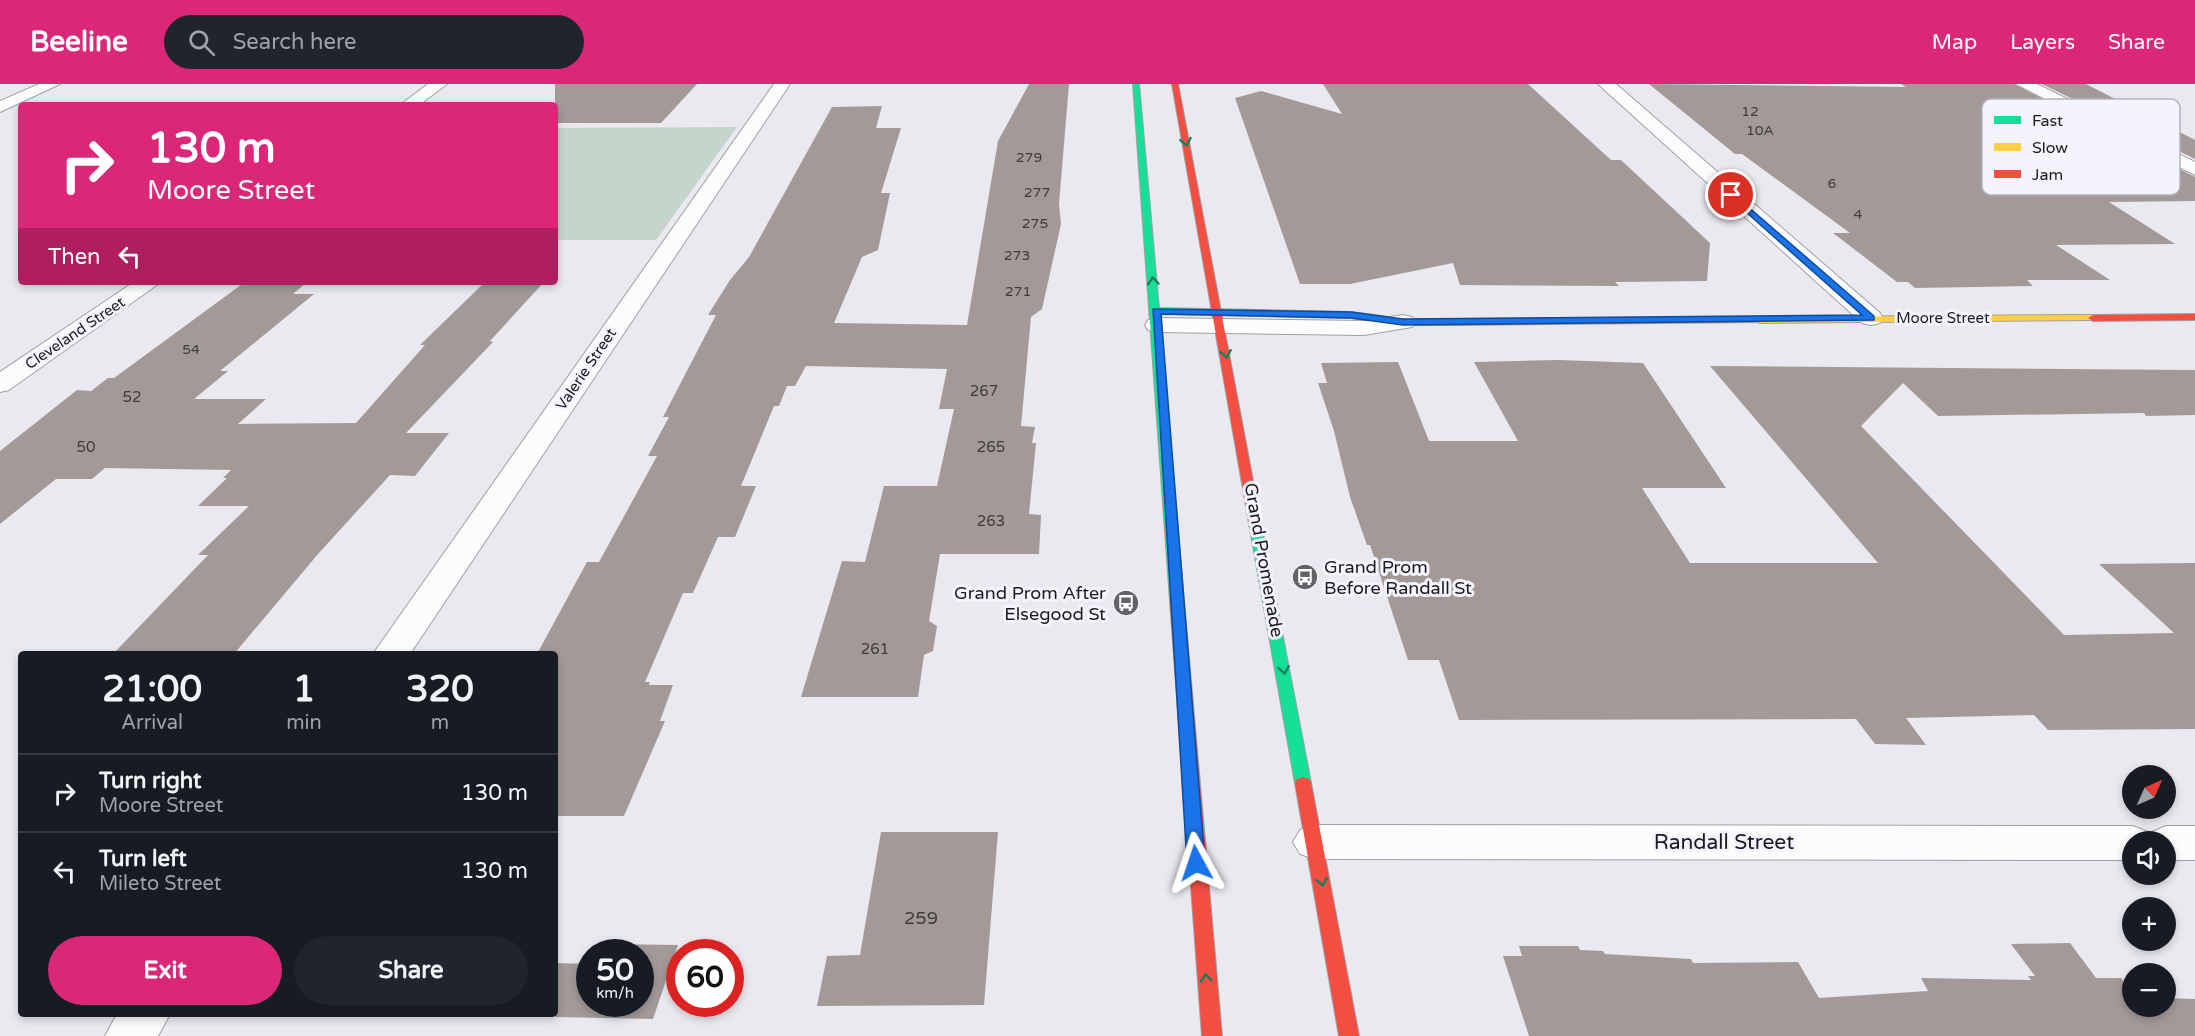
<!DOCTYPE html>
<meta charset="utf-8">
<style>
body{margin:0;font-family:"Varela Round",sans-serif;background:#20242c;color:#f1f3f6;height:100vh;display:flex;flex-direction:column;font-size:22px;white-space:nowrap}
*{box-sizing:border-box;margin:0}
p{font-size:20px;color:#9ea1a6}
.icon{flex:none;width:33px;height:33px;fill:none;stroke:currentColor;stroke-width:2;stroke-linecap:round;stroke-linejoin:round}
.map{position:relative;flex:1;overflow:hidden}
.panel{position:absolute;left:18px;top:567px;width:540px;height:366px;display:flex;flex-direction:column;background:#171b24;border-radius:6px;box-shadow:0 3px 9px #0003}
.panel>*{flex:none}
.hud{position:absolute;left:18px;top:18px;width:540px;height:183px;border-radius:6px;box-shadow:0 3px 9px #0003;background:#db2777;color:#fff;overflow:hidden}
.needle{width:39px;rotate:45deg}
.tools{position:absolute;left:2122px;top:681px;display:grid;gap:12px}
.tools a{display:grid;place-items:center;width:54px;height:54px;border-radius:50%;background:#171b24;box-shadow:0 3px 9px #0003;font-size:30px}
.speed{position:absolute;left:576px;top:855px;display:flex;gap:12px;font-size:30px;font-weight:700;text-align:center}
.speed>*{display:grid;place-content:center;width:78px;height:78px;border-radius:50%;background:#171b24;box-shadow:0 3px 9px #0003;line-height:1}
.speed small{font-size:15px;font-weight:400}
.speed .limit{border:9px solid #d22;background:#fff;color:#111}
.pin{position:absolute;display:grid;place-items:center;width:51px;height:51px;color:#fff;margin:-26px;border:3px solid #fff;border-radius:50%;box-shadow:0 2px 6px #0007}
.me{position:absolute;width:66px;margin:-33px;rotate:355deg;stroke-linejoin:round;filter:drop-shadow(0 0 4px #0008)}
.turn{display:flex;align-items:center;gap:21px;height:126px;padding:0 30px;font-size:27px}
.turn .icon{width:78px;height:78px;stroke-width:2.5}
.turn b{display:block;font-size:42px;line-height:51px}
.then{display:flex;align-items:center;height:57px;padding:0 30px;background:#0003;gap:12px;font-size:22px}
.eta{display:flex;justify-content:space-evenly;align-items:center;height:102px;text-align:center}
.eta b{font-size:36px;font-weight:700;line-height:42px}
.action{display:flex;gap:12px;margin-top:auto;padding:12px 30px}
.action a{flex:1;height:69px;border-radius:36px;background:#db2777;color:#fff;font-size:24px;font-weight:700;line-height:69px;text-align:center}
.action a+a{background:#20242c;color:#f1f3f6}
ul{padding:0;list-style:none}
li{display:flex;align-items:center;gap:18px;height:78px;padding:0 30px;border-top:2px solid #363941}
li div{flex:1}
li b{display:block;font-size:22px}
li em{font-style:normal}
header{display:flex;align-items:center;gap:36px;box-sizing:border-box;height:84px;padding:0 30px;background:#db2777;color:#fff}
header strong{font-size:28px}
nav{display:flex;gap:33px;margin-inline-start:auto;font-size:21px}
.search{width:420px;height:54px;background:#20242c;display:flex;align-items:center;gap:15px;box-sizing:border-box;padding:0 21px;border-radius:33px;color:#9ea1a6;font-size:22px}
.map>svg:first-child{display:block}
.green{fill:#c4d6cb}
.building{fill:#a39a98}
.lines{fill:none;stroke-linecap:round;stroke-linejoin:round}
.street-casing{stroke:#a0a0a4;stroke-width:2}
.fast-casing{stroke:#a0a0a4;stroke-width:2}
.slow-casing{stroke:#a0a0a4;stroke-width:2}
.jam-casing{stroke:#a0a0a4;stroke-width:2}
.street{fill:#fcfcfd;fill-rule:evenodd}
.fast{fill:#16e098;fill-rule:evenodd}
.slow{fill:#ffcf43;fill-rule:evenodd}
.jam{fill:#f24e42;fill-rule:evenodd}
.oneway{stroke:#187e5b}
.route{fill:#1a73e8;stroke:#114b97;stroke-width:1.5}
.labels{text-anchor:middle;stroke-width:6;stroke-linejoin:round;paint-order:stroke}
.far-number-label{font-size:14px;fill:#3d3b3c}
.far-street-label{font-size:15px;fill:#1b1b1e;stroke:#f4f4ff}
.number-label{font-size:15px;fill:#3d3b3c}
.street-label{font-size:18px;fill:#1b1b1e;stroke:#f4f4ff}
.poi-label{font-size:18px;fill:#1b1b1e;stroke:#f4f4ff;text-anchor:start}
.near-number-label{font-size:18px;fill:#3d3b3c}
.near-street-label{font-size:21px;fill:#1b1b1e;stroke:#f4f4ff}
.key{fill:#f4f4ff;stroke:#b3b3bc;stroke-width:1.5}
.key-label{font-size:16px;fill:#1b1b1e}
</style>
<header>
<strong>Beeline</strong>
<div class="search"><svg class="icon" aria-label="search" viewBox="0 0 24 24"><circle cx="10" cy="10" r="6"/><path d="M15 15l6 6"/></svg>Search here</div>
<nav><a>Map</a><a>Layers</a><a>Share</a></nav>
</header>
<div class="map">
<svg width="2195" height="952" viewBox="0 0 2195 952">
<rect width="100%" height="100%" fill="#e9e9ef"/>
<path class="green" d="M737,43L656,156H555V44Z"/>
<path class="building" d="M555,0H697L661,39H555Z
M1029,0H1069L1059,120L1061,140L1042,225L1031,233L1021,342L1035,343L1032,359H1036L1029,430L1041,431L1039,470H940L929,537L937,542L933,567L924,571L918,613H801L842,477L865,478L884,402H937L954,325H939L947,285L806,282L795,302H787L779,322H774L741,402H756L735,453H718L693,509H683L645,598H650L649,601H673L660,637H665L624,732H555V570H537L587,478H599L657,372H648L669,333H663L716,231H708L730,196L749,173L832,23L882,22L876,44H901L881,109H890L878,166L862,173L834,239L967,241L998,57Z
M1323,0H1528L1611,76H1621L1710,159L1707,197L1615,198L1619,202L1460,201L1453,179L1350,200H1300L1235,14L1261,7L1342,30Z
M1649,0L1906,3L1901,0H2014L2195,93V117L2109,118L2175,160L2056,161L2110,196H2027L2033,202L1915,204L1908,198H1897L1833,149H1850L1742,70H1735Z
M2042,0H2086L2195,56V75Z
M245,198H307L293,210H314L220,287H228L194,315H266L238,340L356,339L425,261H420L485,198H544L490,257L493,258L406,349H449L415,392L390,391L318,470L234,570H113L208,471H198L249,422H198L227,394H223L231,386L105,384L92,395H56L0,440V367L77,306L91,307L108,294H114Z
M1559,276L1643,279L1726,404H1642L1690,479H1878L1710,282L2195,286V331L2146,332L2144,329L1938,332L1903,299L1861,342L2064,551L2174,549L2099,480L2195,479V645L2048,646L2034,631L1906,634L1926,661L1875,660L1856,635L1459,636L1439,576H1408L1370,461H1367L1350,413L1334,347L1318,299H1327L1321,279L1398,278L1429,357H1518L1474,278Z
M881,748H998L984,921L817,922L827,872L860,871Z
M2070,859L2096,894H2121L2133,911V922H2166V914L2195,915V952H1529L1503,872H1522L1519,862H1578L1580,866L1603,867L1605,870L1691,875L1693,879L1798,878L1819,914L1928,907L1921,894L2031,896L2028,892H2035L2011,860Z
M606,860L678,861L653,935L555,933V879L590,880V920H640V868H602Z"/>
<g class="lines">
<g class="street-casing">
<path id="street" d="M39,0H60L0,28V17Z
M428,0H447L419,21H400Z
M774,0H790L410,570H373Z
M1598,0H1616L1880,229L1883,234L1880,239L1871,241L1862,239Z
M2016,0H2037L2195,78V91Z
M134,198H161L9,306L0,308V288Z
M1403,231L1412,233L1415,238L1412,243L1364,251L1157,248L1148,246L1145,241L1148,236L1157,234L1364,237Z
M1315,741L2133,742L2150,749L2166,742H2195V776H2166V758H2133V776L1315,775L1300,770L1293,758L1300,746Z
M117,930H170L158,952H105Z"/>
</g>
<g class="fast-casing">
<path id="fast" d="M1133,0H1139L1159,224L1351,228L1403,235H1461L1466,238L1461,241H1403L1351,234L1159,230L1184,517L1177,521L1170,517Z
M1255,435L1261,439L1311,699L1309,703L1303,705L1297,703L1295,699L1249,439Z"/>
</g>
<g class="slow-casing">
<path id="slow" d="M2093,231L2098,234L2097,236L1759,239L1754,236L1759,233Z"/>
</g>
<g class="jam-casing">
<path id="jam" d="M1172,0H1178L1261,439L1255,443L1249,439Z
M2195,230V236L2093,237L2088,234L2093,231Z
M1759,233L1763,234V238L1461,241L1456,238L1461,235Z
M1177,513L1184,517L1222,952H1202L1170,517Z
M1303,693L1309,695L1311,699L1359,952H1339L1295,699L1297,695Z"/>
</g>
<use href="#street" class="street"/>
<use href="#fast" class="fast"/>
<use href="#slow" class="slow"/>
<use href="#jam" class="jam"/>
</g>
<defs><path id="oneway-chevron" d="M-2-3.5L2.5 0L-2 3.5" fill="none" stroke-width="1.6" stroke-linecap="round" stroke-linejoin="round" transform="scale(1.5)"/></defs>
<g class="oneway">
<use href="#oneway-chevron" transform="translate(1186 58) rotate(79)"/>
<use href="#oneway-chevron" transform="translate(1153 197) rotate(-95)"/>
<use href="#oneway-chevron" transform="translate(1226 270) rotate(80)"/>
<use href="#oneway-chevron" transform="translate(1284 586) rotate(80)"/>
<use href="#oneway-chevron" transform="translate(1322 798) rotate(80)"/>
<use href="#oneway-chevron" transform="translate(1206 894) rotate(-95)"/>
</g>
<path class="route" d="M1731,108L1874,232V236L1403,241L1351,234L1161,230L1205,779L1202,785L1196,787L1190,785L1187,779L1153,225L1351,228L1403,235L1862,231L1728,112Z"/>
<defs>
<g id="bus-disc" transform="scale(1.35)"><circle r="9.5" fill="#636367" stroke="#f4f4ff"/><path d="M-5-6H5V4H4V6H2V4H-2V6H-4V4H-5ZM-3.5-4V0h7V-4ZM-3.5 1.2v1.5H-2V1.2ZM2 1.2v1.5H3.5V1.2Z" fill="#fff"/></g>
</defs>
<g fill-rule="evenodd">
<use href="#bus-disc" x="1305" y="493"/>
<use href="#bus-disc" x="1126" y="519"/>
</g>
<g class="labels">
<g class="far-number-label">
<text x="1750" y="32">12</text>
<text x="1760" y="51">10A</text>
<text x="1029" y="78">279</text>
<text x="1832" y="104">6</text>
<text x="1037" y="113">277</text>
<text x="1858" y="135">4</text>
<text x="1035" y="144">275</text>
<text x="1017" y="176">273</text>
<text x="1018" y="212">271</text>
<text x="191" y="270">54</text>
</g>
<g class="far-street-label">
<text x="1943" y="239">Moore Street</text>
<text transform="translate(75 249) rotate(-34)" y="5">Cleveland Street</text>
<text transform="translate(586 285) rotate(-56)" y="5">Valerie Street</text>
</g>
<g class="number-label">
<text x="984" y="312">267</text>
<text x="132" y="318">52</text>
<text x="86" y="368">50</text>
<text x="991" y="368">265</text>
<text x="991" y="442">263</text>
<text x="875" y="570">261</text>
</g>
<g class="street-label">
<text transform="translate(1264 476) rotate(80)" y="6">Grand Promenade</text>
</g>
<g class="poi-label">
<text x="1324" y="489">Grand Prom<tspan x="1324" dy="21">Before Randall St</tspan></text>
<text x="1106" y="515" text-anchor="end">Grand Prom After<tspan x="1106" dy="21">Elsegood St</tspan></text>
</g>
<g class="near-number-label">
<text x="921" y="840">259</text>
</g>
<g class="near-street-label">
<text x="1724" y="765">Randall Street</text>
</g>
</g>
<rect x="1982" y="15" width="198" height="96" rx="9" class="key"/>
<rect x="1994" y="32" width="27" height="8" fill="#16e098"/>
<rect x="1994" y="59" width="27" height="8" fill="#ffcf43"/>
<rect x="1994" y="86" width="27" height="8" fill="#f24e42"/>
<g class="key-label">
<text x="2032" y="42">Fast</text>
<text x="2032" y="69">Slow</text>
<text x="2032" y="96">Jam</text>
</g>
</svg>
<div class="tools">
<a><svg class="needle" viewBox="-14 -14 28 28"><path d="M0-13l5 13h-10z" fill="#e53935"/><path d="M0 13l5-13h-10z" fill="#9ea1a6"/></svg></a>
<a><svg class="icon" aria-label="sound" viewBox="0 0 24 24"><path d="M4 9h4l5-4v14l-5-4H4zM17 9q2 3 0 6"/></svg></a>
<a>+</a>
<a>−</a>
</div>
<div class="speed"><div>50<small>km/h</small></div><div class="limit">60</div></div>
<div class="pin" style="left:1731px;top:111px;background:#d93025"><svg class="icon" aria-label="arrive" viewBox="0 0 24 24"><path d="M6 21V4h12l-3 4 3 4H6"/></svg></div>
<svg class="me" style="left:1196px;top:779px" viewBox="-20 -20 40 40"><path d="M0-17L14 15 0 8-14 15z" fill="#1a73e8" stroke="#fff" stroke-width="4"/></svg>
<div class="hud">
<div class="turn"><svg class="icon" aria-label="right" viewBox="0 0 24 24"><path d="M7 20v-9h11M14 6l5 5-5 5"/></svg><div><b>130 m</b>Moore Street</div></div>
<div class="then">Then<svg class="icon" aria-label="left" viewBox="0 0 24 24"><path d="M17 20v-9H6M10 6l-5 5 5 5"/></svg></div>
</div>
<section class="panel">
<div class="eta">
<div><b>21:00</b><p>Arrival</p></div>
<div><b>1</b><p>min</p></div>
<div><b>320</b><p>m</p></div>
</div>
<ul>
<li><svg class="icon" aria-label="right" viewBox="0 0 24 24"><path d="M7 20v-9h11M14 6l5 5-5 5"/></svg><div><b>Turn right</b><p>Moore Street</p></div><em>130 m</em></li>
<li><svg class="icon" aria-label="left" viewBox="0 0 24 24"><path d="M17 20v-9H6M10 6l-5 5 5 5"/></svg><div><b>Turn left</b><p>Mileto Street</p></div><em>130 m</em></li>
</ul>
<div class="action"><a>Exit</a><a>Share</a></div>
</section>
</div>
